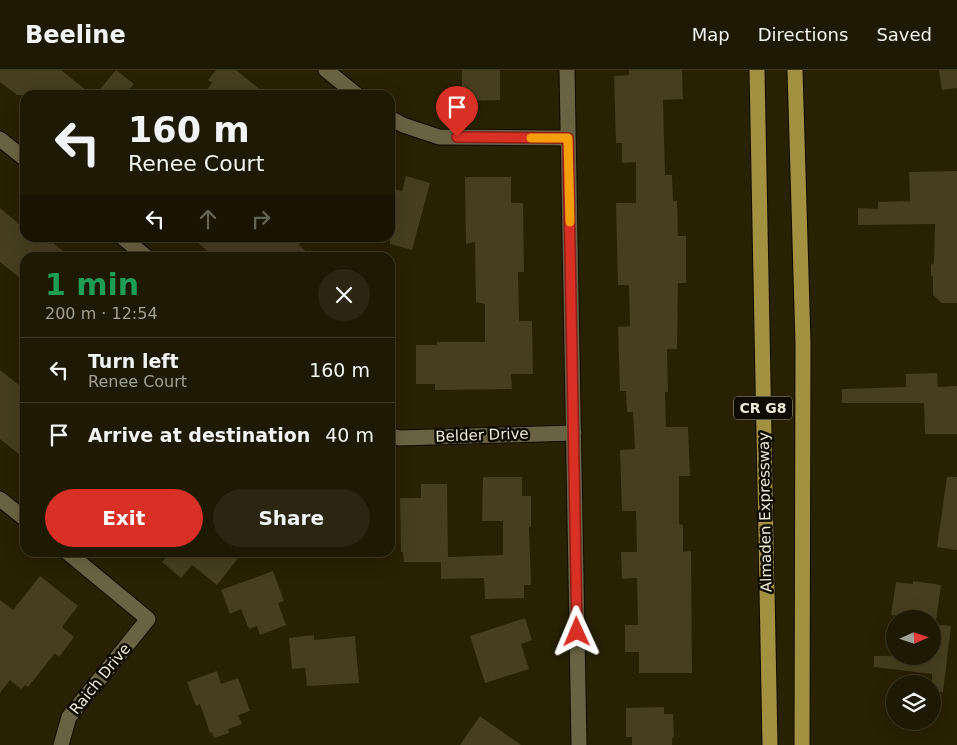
<!DOCTYPE html>
<meta charset="utf-8">
<style>
body{margin:0;font-family:"DejaVu Sans",sans-serif;background:#2b2611;color:#f1f3f6;height:100vh;display:flex;flex-direction:column;font-size:19px;white-space:nowrap}
*{box-sizing:border-box;margin:0}
p{font-size:16px;color:#a1a099}
.icon{flex:none;width:28px;height:28px;fill:none;stroke:currentColor;stroke-width:2;stroke-linecap:round;stroke-linejoin:round}
.map{position:relative;flex:1;overflow:hidden}
.drawer{position:absolute;left:20px;top:182px;width:375px;height:305px;display:flex;flex-direction:column;background:#1e1902;border-radius:15px;box-shadow:0 5px 20px #0002,0 0 0 1px #3c3824}
.drawer>*{flex:none}
.hud{position:absolute;left:20px;top:20px;width:375px;height:152px;border-radius:15px;box-shadow:0 5px 20px #0002,0 0 0 1px #3c3824;background:#1e1902;color:#f1f3f6;overflow:hidden}
.needle{width:32px;rotate:87deg}
.tools{position:absolute;left:886px;top:540px;display:grid;gap:10px}
.tools a{display:grid;place-items:center;width:55px;height:55px;border-radius:50%;background:#1e1902;box-shadow:0 5px 20px #0002,0 0 0 1px #3c3824;font-size:25px}
.pin{position:absolute;display:grid;place-items:center;width:42px;height:42px;color:#fff;margin:-51px -21px;border-radius:50% 50% 50% 0;rotate:-45deg;box-shadow:0 0 5px #0007}
.pin .icon{rotate:45deg}
.me{position:absolute;width:55px;margin:-28px;rotate:359deg;stroke-linejoin:round;filter:drop-shadow(0 0 4px #0008)}
.turn{display:flex;align-items:center;gap:18px;height:105px;padding:0 25px;font-size:22px}
.turn .icon{width:65px;height:65px;stroke-width:2.5}
.turn b{display:block;font-size:35px;line-height:42px}
.lanes{display:flex;align-items:center;height:48px;padding:0 25px;background:#0003;justify-content:center;gap:25px;direction:ltr}
.lanes .off{opacity:.35}
.round{display:grid;place-items:center;flex:none;width:52px;height:52px;border-radius:26px;background:#2b2611}
.overview{display:flex;align-items:center;justify-content:space-between;height:85px;padding:0 25px}
h1{font-size:30px;font-weight:700;line-height:38px;color:#1e9e55}
.cta{display:flex;gap:10px;margin-top:auto;padding:10px 25px}
.cta a{flex:1;height:58px;border-radius:30px;background:#d93025;color:#fff;font-size:20px;font-weight:700;line-height:58px;text-align:center}
.cta a+a{background:#2b2611;color:#f1f3f6}
ul{padding:0;list-style:none}
li{display:flex;align-items:center;gap:15px;height:65px;padding:0 25px;border-top:1px solid #3c3824}
li div{flex:1}
li b{display:block;font-size:19px}
li em{font-style:normal}
header{display:flex;align-items:center;gap:30px;box-sizing:border-box;height:70px;padding:0 25px;background:#1e1902;border-bottom:1px solid #3c3824}
header strong{font-size:24px}
nav{display:flex;gap:28px;margin-inline-start:auto;font-size:18px}
.map>svg:first-child{display:block}
.building{fill:#463e1f}
.lines{fill:none;stroke-linecap:round;stroke-linejoin:round}
.minor-casing{stroke:#100b00;stroke-width:17}
.major-casing{stroke:#100b00;stroke-width:17}
.minor{stroke:#6a6343;stroke-width:15}
.major{stroke:#a39142;stroke-width:15}
.route-casing{stroke:#8d1f18;stroke-width:12}
.route{stroke:#d93025;stroke-width:9}
.slow{stroke:#f59e0b;stroke-width:9}
.labels{text-anchor:middle;stroke-width:5;stroke-linejoin:round;paint-order:stroke}
.shield{fill:#0e0b02;stroke:#aca898;stroke-width:1}
.shield-label{font-size:14px;font-weight:bold;fill:#efebd9}
.street-label{font-size:15px;fill:#efebd9;stroke:#0e0b02}
</style>
<header>
<strong>Beeline</strong>
<nav><a>Map</a><a>Directions</a><a>Saved</a></nav>
</header>
<div class="map">
<svg width="957" height="675" viewBox="0 0 957 675">
<rect width="100%" height="100%" fill="#282102"/>
<path class="building" d="M0,0H61L92,25H17L0,12Z
M116,0L134,14L124,25H95Z
M216,0H236L267,25H203L212,13L208,10Z
M462,0H500V30L464,31V28H462Z
M629,0H682L683,29L663,30L665,105H672L673,131H677L678,166H686V213H678L677,279H667L668,322H665L666,357H688L690,406H679V454L683,455V482L691,481L692,603H639V582H625V555H638L637,508L622,509L621,482H637L636,441H622L620,380L635,379L633,342H627L626,321H620L618,257L630,256L629,215H618L616,133H636V92L622,93V73H616L614,6L629,5Z
M939,0H957V18L942,20Z
M957,101V233H942L933,225V207L931,205V195L934,193L935,154L858,155V138L878,139V132L910,131L909,102Z
M406,106L430,113L412,180L390,174V118L402,121Z
M465,107H511V133H523L524,202H518L519,251H532L533,304H511L512,319L435,320V314H416V275H437V272H485V234L476,232L475,172L466,174Z
M0,138L25,159V168H47L72,188H25V212L0,192Z
M192,168H305L299,175L314,188H216Z
M0,300L25,320V389L0,369Z
M937,303L938,317L957,316V364H925L924,333H842V319L906,317V304Z
M483,407H522V426H531V457H529L531,515H524V528L485,529L484,508L441,509V492H404L403,482H401L400,428H421V414H447L448,487L503,485V451H482Z
M947,407H957V480L937,477Z
M170,482H243L217,515L192,495L181,508L162,492Z
M273,501L284,531L278,533L286,555L260,565L257,556L249,559L241,539L230,544L221,520Z
M40,506L78,536L62,557L74,567L59,587L55,583L28,617L25,615L21,619L10,610L0,623V530L13,540Z
M913,511L941,515L936,551L932,549L891,545L896,512L913,514Z
M525,548L532,570L521,574L529,599L485,613L470,566Z
M932,554L951,556L943,622L932,621V604L874,597V586H932Z
M314,565V570L355,566L359,613L307,616L305,598L292,599L289,568Z
M217,601L221,614L238,608L250,641L238,645L242,654L228,659L229,663L214,668L212,662L210,663L200,634L196,636L187,612Z
M664,637V644H673L674,668L672,667V675H632V667H626V638Z
M480,646L521,675H460Z"/>
<g class="lines">
<g class="minor-casing">
<path id="minor" d="M326,0L357,25
M567,0L579,675
M390,48L403,55L439,67L568,68
M0,69L25,89
M123,168L148,188
M390,365L399,368L574,363
M0,429L25,449
M61,675L69,647L148,549L67,482"/>
</g>
<g class="major-casing">
<path id="major" d="M757,0L770,675
M795,0L803,273L802,675"/>
</g>
<use href="#minor" class="minor"/>
<use href="#major" class="major"/>
</g>
<g class="lines">
<g class="route-casing">
<path id="route" d="M457,67L568,68L577,562"/>
</g>
<use href="#route" class="route"/>
<path class="slow" d="M531,68H568L570,152"/>
</g>
<g class="labels">
<rect class="shield" x="734" y="326.5" width="58" height="23" rx="4"/>
<g class="shield-label">
<text x="763" y="343">CR G8</text>
</g>
<g class="street-label">
<text transform="translate(482 365) rotate(-2)" y="5">Belder Drive</text>
<text transform="translate(765 442) rotate(-91)" y="5">Almaden Expressway</text>
<text transform="translate(100 609) rotate(-51)" y="5">Raich Drive</text>
</g>
</g>
</svg>
<div class="tools">
<a><svg class="needle" viewBox="-14 -14 28 28"><path d="M0-13l5 13h-10z" fill="#e53935"/><path d="M0 13l5-13h-10z" fill="#a1a099"/></svg></a>
<a><svg class="icon" aria-label="layers" viewBox="0 0 24 24"><path d="M12 4l9 5-9 5-9-5zM3 14l9 5 9-5"/></svg></a>
</div>
<div class="pin" style="left:457px;top:67px;background:#d93025"><svg class="icon" aria-label="arrive" viewBox="0 0 24 24"><path d="M6 21V4h12l-3 4 3 4H6"/></svg></div>
<svg class="me" style="left:577px;top:562px" viewBox="-20 -20 40 40"><path d="M0-17L14 15 0 8-14 15z" fill="#d93025" stroke="#fff" stroke-width="4"/></svg>
<div class="hud">
<div class="turn"><svg class="icon" aria-label="left" viewBox="0 0 24 24"><path d="M17 20v-9H6M10 6l-5 5 5 5"/></svg><div><b>160 m</b>Renee Court</div></div>
<div class="lanes"><svg class="icon" aria-label="left" viewBox="0 0 24 24"><path d="M17 20v-9H6M10 6l-5 5 5 5"/></svg><svg class="icon off" aria-label="ahead" viewBox="0 0 24 24"><path d="M12 20V5M6 11l6-6 6 6"/></svg><svg class="icon off" aria-label="right" viewBox="0 0 24 24"><path d="M7 20v-9h11M14 6l5 5-5 5"/></svg></div>
</div>
<section class="drawer">
<div class="overview"><div><h1>1 min</h1><p>200 m · 12:54</p></div><a class="round"><svg class="icon" aria-label="close" viewBox="0 0 24 24"><path d="M6 6l12 12M18 6L6 18"/></svg></a></div>
<ul>
<li><svg class="icon" aria-label="left" viewBox="0 0 24 24"><path d="M17 20v-9H6M10 6l-5 5 5 5"/></svg><div><b>Turn left</b><p>Renee Court</p></div><em>160 m</em></li>
<li><svg class="icon" aria-label="arrive" viewBox="0 0 24 24"><path d="M6 21V4h12l-3 4 3 4H6"/></svg><div><b>Arrive at destination</b></div><em>40 m</em></li>
</ul>
<div class="cta"><a>Exit</a><a>Share</a></div>
</section>
</div>
